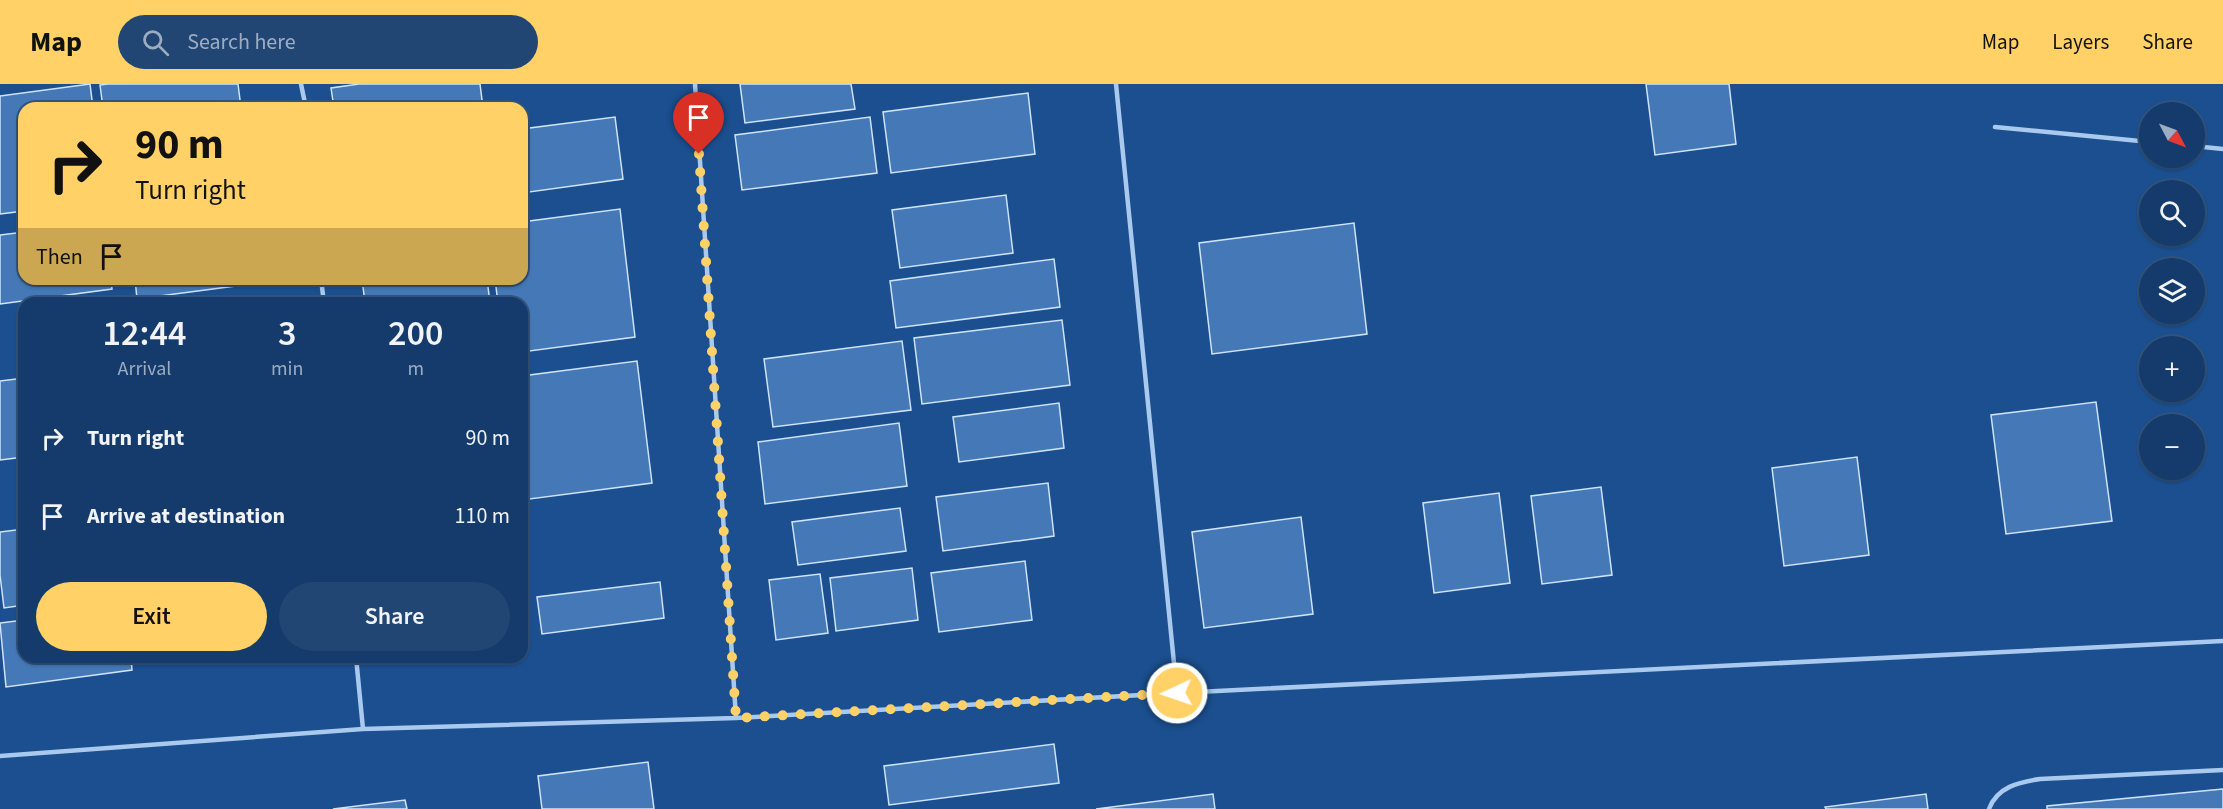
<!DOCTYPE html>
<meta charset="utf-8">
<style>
body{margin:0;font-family:"Source Sans 3",sans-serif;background:#214673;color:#f1f3f6;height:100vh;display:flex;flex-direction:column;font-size:22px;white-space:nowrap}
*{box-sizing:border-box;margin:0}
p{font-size:20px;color:#9dadc1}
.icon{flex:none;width:33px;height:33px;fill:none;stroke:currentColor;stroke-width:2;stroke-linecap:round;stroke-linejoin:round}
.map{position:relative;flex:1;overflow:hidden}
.details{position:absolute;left:18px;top:213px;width:510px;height:366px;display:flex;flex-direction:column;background:#143b6b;border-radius:18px;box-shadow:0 2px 4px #0004,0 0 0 2px #33557e}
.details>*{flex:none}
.banner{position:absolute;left:18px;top:18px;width:510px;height:183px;border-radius:18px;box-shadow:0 2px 4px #0004,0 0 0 2px #33557e;background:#ffd166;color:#111;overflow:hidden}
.needle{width:39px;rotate:131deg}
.fabs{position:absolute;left:2139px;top:18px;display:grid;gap:12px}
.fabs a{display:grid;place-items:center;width:66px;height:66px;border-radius:50%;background:#143b6b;box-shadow:0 2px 4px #0004,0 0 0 2px #33557e;font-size:30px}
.pin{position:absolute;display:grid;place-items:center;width:51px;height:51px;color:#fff;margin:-62px -26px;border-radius:50% 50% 50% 0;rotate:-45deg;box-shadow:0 0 6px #0007}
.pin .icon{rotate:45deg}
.me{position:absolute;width:66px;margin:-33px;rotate:267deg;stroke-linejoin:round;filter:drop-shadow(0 0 4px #0008)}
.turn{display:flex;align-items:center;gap:21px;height:126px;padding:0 18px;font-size:27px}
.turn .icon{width:78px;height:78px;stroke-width:2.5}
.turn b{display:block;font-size:42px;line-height:51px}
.then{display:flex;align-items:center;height:57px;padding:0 18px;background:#0003;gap:12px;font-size:22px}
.eta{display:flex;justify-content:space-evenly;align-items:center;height:102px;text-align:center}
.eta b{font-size:36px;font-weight:600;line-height:42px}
.cta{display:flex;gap:12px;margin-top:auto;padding:12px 18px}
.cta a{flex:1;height:69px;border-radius:36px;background:#ffd166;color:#111;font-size:24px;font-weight:600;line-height:69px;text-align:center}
.cta a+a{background:#214673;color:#f1f3f6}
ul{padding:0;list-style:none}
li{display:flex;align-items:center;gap:18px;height:78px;padding:0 18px}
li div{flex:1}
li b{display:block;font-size:22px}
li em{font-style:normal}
header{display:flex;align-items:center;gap:36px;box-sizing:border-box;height:84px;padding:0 30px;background:#ffd166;color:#111}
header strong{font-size:28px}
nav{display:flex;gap:33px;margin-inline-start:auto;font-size:21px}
.search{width:420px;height:54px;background:#214673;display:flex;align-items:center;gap:15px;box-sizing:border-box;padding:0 21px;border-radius:33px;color:#9dadc1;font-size:22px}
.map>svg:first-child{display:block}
.building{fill:#4478b7;stroke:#cfe3fa;stroke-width:1.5}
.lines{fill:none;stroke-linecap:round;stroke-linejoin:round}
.service{stroke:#a9c9ee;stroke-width:4.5}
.route{stroke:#ffd166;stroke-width:10;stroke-dasharray:0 18}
</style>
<header>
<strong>Map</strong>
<div class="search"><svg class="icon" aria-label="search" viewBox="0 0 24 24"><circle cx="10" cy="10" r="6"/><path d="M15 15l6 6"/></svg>Search here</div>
<nav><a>Map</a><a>Layers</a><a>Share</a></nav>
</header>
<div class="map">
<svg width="2223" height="725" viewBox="0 0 2223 725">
<rect width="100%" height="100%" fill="#1b4f8f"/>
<path class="building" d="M90,0L93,24H24V127L0,130V12Z
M108,0H238L241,24H103L100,1Z
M359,0H480L483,24H334L331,4Z
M740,0H851L855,25L745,39Z
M1646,0H1729L1736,60L1655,71Z
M1028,9L1035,70L891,89L883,28Z
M615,33L623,95L522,109V45Z
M870,33L877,89L742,106L735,51Z
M1006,111L1013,169L900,184L892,126Z
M620,125L635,253L522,268V219H498L495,195H522V138Z
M1354,139L1367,250L1212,270L1199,159Z
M24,148V195H111L112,205L0,220V151Z
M1054,175L1060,223L896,244L890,197Z
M135,195H242L243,201L137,215Z
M362,195H487L490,219H365Z
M1062,236L1070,301L922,320L914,254Z
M902,257L911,326L773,343L764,275Z
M637,277L652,399L522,416V292Z
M24,294V373L0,376V297Z
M2096,318L2112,437L2006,450L1991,331Z
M1059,319L1064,364L959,378L953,333Z
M899,339L907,402L765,420L758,358Z
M1857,373L1869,471L1784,482L1772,384Z
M1048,399L1054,452L943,467L936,413Z
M1601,403L1612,491L1542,500L1531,412Z
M1499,409L1510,499L1434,509L1423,419Z
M900,424L906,467L798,481L792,438Z
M1301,433L1313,530L1204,544L1192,448Z
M24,445V521L4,524L0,491V448Z
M1025,477L1032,536L939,548L931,489Z
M912,484L918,536L836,547L830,494Z
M820,490L828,549L776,556L769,496Z
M660,498L664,534L542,550L537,513Z
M24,536V573H131L132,586L6,603L0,539Z
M1054,660L1059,699L889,721L884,682Z
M648,678L654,725H542L538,692Z
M2223,705V725H2047V722Z
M1213,710L1215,725H1096Z
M1926,710L1928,725H1826L1825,723Z
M405,716L407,725H333Z"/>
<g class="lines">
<path class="service" d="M301,0L306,24
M695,0L736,634
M1116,0L1177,609
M1995,43L2150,58
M2194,62L2223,65
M321,195L324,219
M356,573L363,645
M0,672L363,645L736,634L1177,609L2223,557
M1989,725C1997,703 2019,698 2040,695L2223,686"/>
</g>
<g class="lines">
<path class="route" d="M699,70L736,634L1177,609"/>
</g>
</svg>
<div class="fabs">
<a><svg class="needle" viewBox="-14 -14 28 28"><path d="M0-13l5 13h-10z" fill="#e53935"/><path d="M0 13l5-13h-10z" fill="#9dadc1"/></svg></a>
<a><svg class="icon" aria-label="search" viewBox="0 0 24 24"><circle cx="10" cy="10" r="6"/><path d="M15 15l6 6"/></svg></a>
<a><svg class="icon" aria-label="layers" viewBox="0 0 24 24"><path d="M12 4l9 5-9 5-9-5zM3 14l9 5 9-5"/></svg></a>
<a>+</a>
<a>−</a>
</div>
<div class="pin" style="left:699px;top:70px;background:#d93025"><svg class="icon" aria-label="arrive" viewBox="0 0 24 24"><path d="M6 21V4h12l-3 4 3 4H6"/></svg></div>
<svg class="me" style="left:1177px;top:609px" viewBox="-20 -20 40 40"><circle r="17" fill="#ffd166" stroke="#fff" stroke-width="3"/><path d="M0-11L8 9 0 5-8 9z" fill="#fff"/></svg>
<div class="banner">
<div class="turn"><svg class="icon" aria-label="right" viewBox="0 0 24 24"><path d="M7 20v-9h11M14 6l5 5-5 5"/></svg><div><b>90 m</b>Turn right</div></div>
<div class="then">Then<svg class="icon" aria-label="arrive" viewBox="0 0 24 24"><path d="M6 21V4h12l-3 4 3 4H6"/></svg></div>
</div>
<section class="details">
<div class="eta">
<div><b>12:44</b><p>Arrival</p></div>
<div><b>3</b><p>min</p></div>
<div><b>200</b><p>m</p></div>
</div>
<ul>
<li><svg class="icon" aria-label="right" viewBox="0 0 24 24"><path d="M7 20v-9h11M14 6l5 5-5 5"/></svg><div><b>Turn right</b></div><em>90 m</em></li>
<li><svg class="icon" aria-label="arrive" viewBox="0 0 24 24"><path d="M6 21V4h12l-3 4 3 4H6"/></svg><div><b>Arrive at destination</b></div><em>110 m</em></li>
</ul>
<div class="cta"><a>Exit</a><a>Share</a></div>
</section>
</div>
